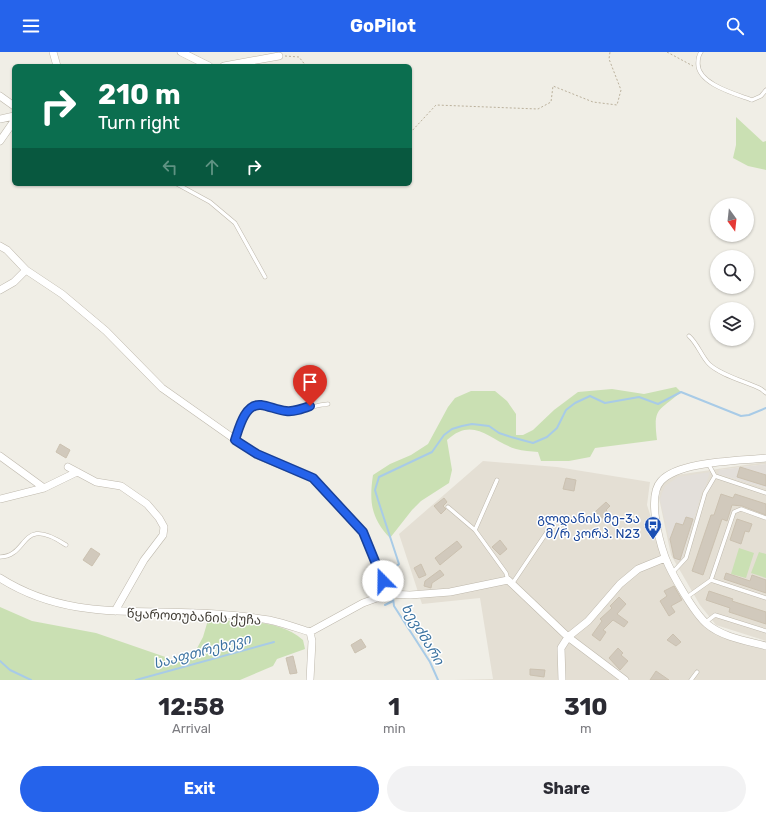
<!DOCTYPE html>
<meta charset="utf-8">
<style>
body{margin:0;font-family:Rubik,"Noto Sans Georgian",sans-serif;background:#f2f2f3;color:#2b2b33;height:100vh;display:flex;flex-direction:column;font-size:15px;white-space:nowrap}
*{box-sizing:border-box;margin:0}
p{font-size:13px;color:#7c7c81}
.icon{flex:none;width:22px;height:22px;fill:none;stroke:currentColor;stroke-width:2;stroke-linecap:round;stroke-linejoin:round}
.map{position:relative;height:628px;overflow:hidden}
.drawer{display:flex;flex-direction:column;background:#fff;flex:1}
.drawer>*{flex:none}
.top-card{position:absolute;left:12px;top:12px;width:400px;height:122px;border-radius:6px;box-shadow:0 1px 3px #0004;background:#0b6e4f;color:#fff;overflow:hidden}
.needle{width:26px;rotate:165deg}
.buttons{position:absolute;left:710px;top:146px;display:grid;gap:8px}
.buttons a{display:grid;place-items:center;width:44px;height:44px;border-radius:50%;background:#fff;box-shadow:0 1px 3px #0004;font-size:20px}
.pin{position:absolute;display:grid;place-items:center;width:34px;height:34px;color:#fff;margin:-41px -17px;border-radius:50% 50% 50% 0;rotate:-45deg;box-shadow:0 0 4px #0007}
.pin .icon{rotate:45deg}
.me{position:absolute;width:44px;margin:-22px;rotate:338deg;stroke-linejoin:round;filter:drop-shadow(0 0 3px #0008)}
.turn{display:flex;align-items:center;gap:14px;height:84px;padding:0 20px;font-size:18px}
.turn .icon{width:52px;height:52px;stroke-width:2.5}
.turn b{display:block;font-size:28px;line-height:34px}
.lanes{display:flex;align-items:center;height:38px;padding:0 20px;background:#0003;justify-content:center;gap:20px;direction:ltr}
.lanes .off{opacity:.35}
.eta{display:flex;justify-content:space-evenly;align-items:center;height:68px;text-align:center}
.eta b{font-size:24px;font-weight:700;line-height:28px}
.primary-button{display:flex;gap:8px;margin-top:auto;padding:8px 20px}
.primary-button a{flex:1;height:46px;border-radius:24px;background:#2563eb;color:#fff;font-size:16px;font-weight:700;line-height:46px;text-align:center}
.primary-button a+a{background:#f2f2f3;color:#2b2b33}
header{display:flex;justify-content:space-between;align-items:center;height:52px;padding:0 20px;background:#2563eb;color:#fff;font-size:18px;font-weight:700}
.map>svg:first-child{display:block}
.residential{fill:#e4dfd4}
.industrial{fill:#e3dfda}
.green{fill:#cae0b3}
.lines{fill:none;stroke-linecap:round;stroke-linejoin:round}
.stream{stroke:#a8cbe7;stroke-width:2}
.building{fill:#d1c9bc;stroke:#cbc1b0}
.lane-casing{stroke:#beb8ac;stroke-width:4.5}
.street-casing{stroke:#beb8ac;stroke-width:8}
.path{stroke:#bbb19c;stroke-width:1;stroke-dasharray:2 2;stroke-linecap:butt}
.lane{stroke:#fff;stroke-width:3.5}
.street{stroke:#fff;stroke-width:7}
.route-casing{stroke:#184099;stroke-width:10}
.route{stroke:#2563eb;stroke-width:7}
.labels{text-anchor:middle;stroke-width:3;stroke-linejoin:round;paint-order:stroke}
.transit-label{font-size:13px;fill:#164399;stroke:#fff;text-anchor:end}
.street-label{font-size:13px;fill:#423e36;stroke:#fff}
.water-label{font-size:14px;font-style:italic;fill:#3c73a1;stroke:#fff}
</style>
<header><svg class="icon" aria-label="menu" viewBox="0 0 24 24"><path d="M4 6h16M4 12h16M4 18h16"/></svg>GoPilot<svg class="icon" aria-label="search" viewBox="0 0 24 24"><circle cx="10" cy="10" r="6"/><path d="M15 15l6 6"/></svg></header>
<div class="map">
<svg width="766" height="628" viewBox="0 0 766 628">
<rect width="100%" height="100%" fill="#f0eee6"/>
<path class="residential" d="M483,409L557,415L650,430L647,453L665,509L705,575L745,593L766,598V628H454L493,627L480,546L422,552L399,482Z
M766,410V412L719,418V422L766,436V589L716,573L700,553L671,503L659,446L661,435L666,428L676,423Z"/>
<path class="industrial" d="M766,412V436L718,422L719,418Z
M710,420L705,436L702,440L681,510L674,507L660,448L662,441L665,434L678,425Z"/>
<path class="green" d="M736,65L763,90L766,89V118L748,114L733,106L736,93Z
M676,335L681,340C658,360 653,355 657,388L595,396L590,405L569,409H541L538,400C531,399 523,399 516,397C490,389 474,363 447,388L452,418L449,431L421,449L412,458L390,486C371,466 369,450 373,423L390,412L411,403L428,392L448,355L455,346L471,339H495L507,349L516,362V383H523L533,378L554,358L578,340L612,337L644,342Z
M739,496L754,501L746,526L731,522Z
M759,500L766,502V526L751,521Z
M0,555L32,569L96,581L174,608L194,602L203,585L208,568C240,570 277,566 303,588L305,597L277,607L273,614L240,628H0Z"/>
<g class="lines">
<path class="stream" d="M391,534V519L399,512L378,448L375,438L379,425L432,400L444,383L452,377L462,374L472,372L489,374L499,381L511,385L533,391L547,385L557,376L566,358L575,351L590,344L605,351L639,345L658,352L681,340L741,364L749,363L766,356
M393,546L394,554L430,610L438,628
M385,553L393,549
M0,609L10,618L31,628
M136,628L274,590"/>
</g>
<path class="building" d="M60,392L70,398L66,406L56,400Z
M740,415L766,423V434L737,425Z
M566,426L576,428L574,439L563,437Z
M721,442L733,446L735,442L766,452V463L742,454L732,453L727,469L722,467L703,523L692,519L711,463H714Z
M444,446L447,450L443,454L446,457L441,462L434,454Z
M606,450L610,454L606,458L609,461L604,467L595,460Z
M686,465L693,467L680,508L674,506L670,487L676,471L683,473Z
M737,467L752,472L749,480L745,479L741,492L730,488Z
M500,488L507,497L500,503L492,495Z
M457,489L462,495L440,513L435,506Z
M91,496L100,502L92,514L83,508Z
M421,512L426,523L419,526L414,516Z
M440,518L444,523L432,531L431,536L424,534L425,529Z
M726,521L750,529L752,523L766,528V541L724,527Z
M674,534L682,548L671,554L675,560L669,564L660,549L667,544L664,539Z
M709,539L733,547L732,549L766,560V572L729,560L730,556L706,548Z
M619,545L626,552L617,562L628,570L624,575L613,568L603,578L606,580L600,589L592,583L602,569L600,567L612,556L610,554Z
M673,582L681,590L676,594L667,588Z
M361,587L366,595L355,601L351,593Z
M618,596L623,601L621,603L628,609L620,618L609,606Z
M293,604L297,621L290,622L286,606Z
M530,617L545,618L544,625L530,623Z
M656,619L669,628H650Z"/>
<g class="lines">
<g class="lane-casing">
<path id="lane" d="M701,0C698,4 698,7 698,11C697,32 736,42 752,48L761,44L766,38
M177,132L210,150L235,171L265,225
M689,284C698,292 701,304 709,312C720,323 747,330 761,337L766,341
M235,387C239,374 246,349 264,354C272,356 280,359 289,359C302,359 315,353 328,352
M709,413L715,424L766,441
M448,455L475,478L506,521L508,528
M475,478L497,428
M0,505C30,504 19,462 66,493
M673,520L686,506L705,441L715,424
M711,528L766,546
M512,532L553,471
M687,545L711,528L734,460L741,457L766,466
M706,570L715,563L766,579
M691,628L697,620"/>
</g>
<g class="street-casing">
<path id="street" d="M53,0L57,14
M181,0L209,14
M224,14L279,4
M0,44L14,54
M0,67L14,64
M0,89L14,69
M0,194L7,198L26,218L62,242L106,279L162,336L257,403L313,426L363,480L388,542
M0,238L14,230L26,218
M0,404L44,436
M766,406C739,409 679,409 661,429C647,444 659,488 665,505C671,521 694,561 707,572C722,585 747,589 766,594
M68,415L96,430L121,434L147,452L159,466L164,475L163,483L144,508L115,559
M0,447L44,436L77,420
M0,526C63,566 126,558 197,561C220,562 246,564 269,568C283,571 297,576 310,580L363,551L388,542L410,543L450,540L508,528L568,585L625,628
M310,580L312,589L310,628
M562,628L561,596L568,585L588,569L620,532L638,517L665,506"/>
</g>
<path class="path" d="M667,0L693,14
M285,4L299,5L306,14
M410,81L436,53L538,57L551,50L553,34L593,50L617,53L621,38L609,7L610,0"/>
<use href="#lane" class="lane"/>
<use href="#street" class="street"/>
</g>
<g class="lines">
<g class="route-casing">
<path id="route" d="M310,354C302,357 294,360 286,359C277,358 269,354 261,353C245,351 239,376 235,388L257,402L313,426L363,480L383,529"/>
</g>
<use href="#route" class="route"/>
</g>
<defs>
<g id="bus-pin" transform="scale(0.9)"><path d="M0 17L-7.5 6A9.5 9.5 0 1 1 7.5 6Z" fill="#1a4fb4" stroke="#fff"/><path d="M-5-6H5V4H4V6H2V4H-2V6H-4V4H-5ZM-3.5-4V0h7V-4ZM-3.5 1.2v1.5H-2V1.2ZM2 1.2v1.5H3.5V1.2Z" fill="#fff"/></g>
</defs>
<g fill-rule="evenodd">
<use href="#bus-pin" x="653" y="473"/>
</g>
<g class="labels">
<g class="transit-label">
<text x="640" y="471">გლდანის მე-3ა<tspan x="640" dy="15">მ/რ კორპ. N23</tspan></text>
</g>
<g class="street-label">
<text transform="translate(194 564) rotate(3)" y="5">წყაროთუბანის ქუჩა</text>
</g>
<g class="water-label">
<text transform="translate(423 582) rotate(59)" y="5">ხევძმარი</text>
<text transform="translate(202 599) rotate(-15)" y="5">სააფთრეხევი</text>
</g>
</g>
</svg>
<div class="buttons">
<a><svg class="needle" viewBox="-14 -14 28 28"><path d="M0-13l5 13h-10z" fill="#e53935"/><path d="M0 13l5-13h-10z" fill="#7c7c81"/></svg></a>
<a><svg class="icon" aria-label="search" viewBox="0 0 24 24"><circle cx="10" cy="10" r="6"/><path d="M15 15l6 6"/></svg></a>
<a><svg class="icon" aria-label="layers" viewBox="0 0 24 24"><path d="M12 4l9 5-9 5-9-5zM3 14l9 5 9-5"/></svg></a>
</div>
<div class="pin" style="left:310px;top:354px;background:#d93025"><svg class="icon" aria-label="arrive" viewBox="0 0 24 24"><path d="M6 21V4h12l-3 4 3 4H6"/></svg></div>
<svg class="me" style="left:383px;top:529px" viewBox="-20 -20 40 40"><circle r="19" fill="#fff"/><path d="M0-13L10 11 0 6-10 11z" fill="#2563eb"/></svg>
<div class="top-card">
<div class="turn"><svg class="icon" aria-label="right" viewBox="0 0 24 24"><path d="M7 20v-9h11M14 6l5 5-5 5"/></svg><div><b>210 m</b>Turn right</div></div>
<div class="lanes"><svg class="icon off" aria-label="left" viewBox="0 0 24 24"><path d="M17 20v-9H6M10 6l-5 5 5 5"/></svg><svg class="icon off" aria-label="ahead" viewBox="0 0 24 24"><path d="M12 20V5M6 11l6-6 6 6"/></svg><svg class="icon" aria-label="right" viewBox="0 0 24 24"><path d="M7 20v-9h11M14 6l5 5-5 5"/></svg></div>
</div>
</div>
<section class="drawer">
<div class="eta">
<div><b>12:58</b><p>Arrival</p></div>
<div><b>1</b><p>min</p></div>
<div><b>310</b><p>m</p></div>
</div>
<div class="primary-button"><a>Exit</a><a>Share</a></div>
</section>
